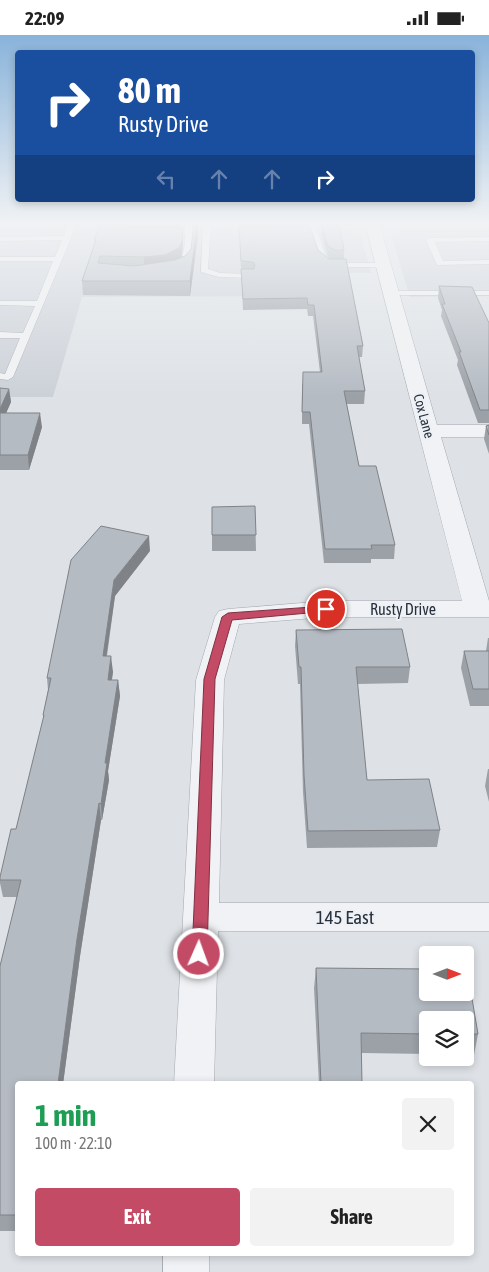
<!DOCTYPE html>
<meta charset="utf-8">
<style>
body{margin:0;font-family:"Asap Condensed",sans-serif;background:#f2f2f2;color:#222;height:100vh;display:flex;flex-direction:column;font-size:19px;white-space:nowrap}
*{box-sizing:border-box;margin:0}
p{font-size:16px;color:#767676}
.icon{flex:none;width:28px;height:28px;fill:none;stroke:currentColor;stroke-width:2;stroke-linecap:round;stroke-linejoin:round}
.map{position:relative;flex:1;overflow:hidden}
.details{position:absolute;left:15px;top:1046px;width:459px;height:175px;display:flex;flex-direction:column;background:#fff;border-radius:5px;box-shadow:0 2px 8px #0003}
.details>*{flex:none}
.top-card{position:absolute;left:15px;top:15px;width:460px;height:152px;border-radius:5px;box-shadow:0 2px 8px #0003;background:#1a4fa0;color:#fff;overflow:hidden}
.needle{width:32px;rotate:90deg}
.buttons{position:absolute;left:419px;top:911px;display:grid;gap:10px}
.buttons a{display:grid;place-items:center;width:55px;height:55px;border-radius:5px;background:#fff;box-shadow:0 2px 8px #0003;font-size:25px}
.pin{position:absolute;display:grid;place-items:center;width:42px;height:42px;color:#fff;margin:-21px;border:2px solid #fff;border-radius:50%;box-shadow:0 1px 5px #0007}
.me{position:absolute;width:55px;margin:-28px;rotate:2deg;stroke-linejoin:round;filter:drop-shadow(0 0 4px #0008)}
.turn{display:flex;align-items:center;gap:18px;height:105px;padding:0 20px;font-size:22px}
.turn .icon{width:65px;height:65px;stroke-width:2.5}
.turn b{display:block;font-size:35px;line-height:42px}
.lanes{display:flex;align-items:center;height:48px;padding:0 20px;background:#0003;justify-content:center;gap:25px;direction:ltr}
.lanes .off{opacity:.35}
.round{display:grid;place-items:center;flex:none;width:52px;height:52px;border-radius:5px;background:#f2f2f2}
.headline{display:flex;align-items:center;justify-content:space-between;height:85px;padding:0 20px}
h1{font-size:30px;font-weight:700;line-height:38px;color:#1e9e55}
.cta{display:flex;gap:10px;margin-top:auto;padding:10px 20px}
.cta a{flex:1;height:58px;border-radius:5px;background:#c34b66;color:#fff;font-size:20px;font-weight:700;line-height:58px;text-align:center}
.cta a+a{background:#f2f2f2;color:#222}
.status{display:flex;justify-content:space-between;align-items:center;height:35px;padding:0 25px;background:#fff;direction:ltr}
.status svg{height:14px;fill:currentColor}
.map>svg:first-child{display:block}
.built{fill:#ccd1d8}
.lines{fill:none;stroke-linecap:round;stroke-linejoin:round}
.service-casing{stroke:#a4a9b0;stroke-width:1}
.minor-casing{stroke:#a4a9b0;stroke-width:1}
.service{fill:#f0f2f5;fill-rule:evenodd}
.minor{fill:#f0f2f5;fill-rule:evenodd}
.wall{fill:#9ca1a8}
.shaded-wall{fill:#7f8388}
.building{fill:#b5bbc3;stroke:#7f8388}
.route{fill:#c34b66;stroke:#7f3142}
.labels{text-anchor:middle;stroke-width:4;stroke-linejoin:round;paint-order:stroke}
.far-street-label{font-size:14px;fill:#28313c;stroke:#edf0f4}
.street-label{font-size:16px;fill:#28313c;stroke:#edf0f4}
.near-street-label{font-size:19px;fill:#28313c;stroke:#edf0f4}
</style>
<div class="status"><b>22:09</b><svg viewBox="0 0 49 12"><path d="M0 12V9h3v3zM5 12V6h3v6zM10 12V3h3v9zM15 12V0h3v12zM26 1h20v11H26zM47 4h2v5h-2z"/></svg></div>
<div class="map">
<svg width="489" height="1237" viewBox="0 0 489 1237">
<rect width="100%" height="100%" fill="#dee2e6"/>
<path class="built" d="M0,192L344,194L357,197L361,201L371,238H281L283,261L82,262L53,362H0Z
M408,194H489V261L410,262L391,200L400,195Z"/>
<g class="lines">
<g class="service-casing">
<path id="service" d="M68,188H76L71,203L13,342L8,345L0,344V338L5,339L20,303H0V297L23,298L35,271L0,270V266H37L53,226H0V222H55L62,205L0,206V202L64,201Z
M185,188H193C192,204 196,228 178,235L174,233C187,220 185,205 185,188Z
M203,188H211L208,234L220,238L250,239H253V243L219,242L201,237Z
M307,188H315L326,223L334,228H384L388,230L384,232H329L319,224Z
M489,202V206L435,207L443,226L489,225V229L437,230L426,205L430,203Z
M389,256H489V260H389Z"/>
</g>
<g class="minor-casing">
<path id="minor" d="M365,188H379L437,390H489V402H441L489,566V582H326L239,589L224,645L219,868H489V896H218L214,1049H174L196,645L215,582L219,576L228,574L326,566H462Z
M163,1219H209V1237H163Z"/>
</g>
<use href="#service" class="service"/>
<use href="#minor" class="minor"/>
</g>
<path class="wall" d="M128,188H182L181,193L183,207L182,220L181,222L185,221L191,214L198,188V200L190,261L83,260L82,246L95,210L94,205L128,193Z
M321,189L344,215V224L363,311L362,322H359L365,356L364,369H346L359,431L395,510L394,524H371V528H324L309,389H302V349L320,337L313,281H308L307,274L243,275L239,191L318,215L329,224H330L328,222L321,200Z
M439,251L489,288V388H478L457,330L458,325L441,281L442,275L438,263Z
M0,353L9,354L11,367L6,378L42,392L29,435H0Z
M489,390V419L484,404L486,391Z
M255,471L256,516H212V500Z
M150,516L115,561L107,621L113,637L112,645H118L120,661L108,736L109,745L102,785H101L80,921L63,1049H18V1196H0V931L17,862H3L0,848V842L16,794L43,684V680L48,655L47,643Z
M296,595L410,632L408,648L357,649L367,745L440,795L437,812L307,813L303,757L300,649H298L295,611Z
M488,603H489V671H470L461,633L464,616H486Z
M488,734H489V767L485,751Z
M316,933L428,934V958H465V934H467L478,999L474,1020H465V985H428V1019L361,1018L362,1049H319L314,953Z"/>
<path class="shaded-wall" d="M198,188V200L190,261V246Z
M183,193V207L182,220L180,227L144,236V222Z
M9,354L11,367L0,392V374Z
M40,378L42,392L29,435L28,420Z
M149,501L150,516L115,561L104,637L103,621L114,545Z
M111,621L113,637L109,661L108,645Z
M118,645L120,661L108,736L109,745L102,785L101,769L105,728Z
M99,768L101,785L80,921L63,1049H58L77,904Z"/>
<path class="building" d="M101,188H119L128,193H183L182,206L179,213L165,220L144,222L100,221L98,228L134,231L175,225L185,221L191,214L194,188H197L190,246H82L96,205H94Z
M321,189H339L344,215H335L328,211Z
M309,190L318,215L329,224H346L363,311H357L365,356H344L359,431H376L395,510H371L372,514H325L310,377H302L303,337H322L314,270H308L307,263L243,264L241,234H254L255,229L253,227L241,226L239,191Z
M439,251L472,252L489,288V375H480L459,317H461L442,269H445Z
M0,353L9,354L0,374Z
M0,378H40L28,420H0Z
M489,390V400L486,391Z
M255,471L256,500H212V472Z
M101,491L149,501L114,545L103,621H111L108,645H118L105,728H107L101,769L99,768L77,904L58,1049H18V1180H0V931L21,845H0V842L11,794H16L44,680H43L51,643H47L71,525Z
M402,594L410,632H356L367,745L429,744L440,795L308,796L304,740L301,632H299L296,595Z
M464,616H489V654H473Z
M316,933L428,934V958H465V934H467L478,999H465V985H428V999L361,998L362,1049H321Z"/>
<linearGradient id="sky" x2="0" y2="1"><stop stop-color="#89b3da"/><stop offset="0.52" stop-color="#f0f2f4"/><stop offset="1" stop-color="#f0f2f4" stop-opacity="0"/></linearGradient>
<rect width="489" height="361" fill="url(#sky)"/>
<path class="route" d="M326,571H330L331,574L330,576L232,585L215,644L207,919L205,923L199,925L194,923L192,919L204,644L222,582L228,578Z"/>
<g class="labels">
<g class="far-street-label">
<text transform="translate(424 381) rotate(75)" y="5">Cox Lane</text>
</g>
<g class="street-label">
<text x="403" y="580">Rusty Drive</text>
</g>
<g class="near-street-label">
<text x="345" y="889">145 East</text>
</g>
</g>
</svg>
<div class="buttons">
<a><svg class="needle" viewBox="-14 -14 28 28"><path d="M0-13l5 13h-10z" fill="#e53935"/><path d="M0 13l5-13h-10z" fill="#767676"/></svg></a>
<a><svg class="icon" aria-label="layers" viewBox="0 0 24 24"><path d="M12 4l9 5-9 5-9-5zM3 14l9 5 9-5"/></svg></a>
</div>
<div class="pin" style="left:326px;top:574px;background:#d93025"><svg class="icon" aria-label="arrive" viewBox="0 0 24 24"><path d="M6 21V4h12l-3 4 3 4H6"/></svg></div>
<svg class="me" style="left:199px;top:919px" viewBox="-20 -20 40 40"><circle r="17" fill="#c34b66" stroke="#fff" stroke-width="3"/><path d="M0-11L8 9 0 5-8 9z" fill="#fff"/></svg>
<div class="top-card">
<div class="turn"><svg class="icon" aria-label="right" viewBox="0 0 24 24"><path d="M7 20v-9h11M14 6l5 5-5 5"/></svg><div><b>80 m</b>Rusty Drive</div></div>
<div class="lanes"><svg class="icon off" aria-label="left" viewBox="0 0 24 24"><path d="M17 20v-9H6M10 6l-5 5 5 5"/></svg><svg class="icon off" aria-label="ahead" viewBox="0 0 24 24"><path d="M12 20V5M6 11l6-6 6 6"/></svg><svg class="icon off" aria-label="ahead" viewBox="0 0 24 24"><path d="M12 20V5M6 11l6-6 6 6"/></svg><svg class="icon" aria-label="right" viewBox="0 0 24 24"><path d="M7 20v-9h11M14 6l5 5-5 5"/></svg></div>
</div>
<section class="details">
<div class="headline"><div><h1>1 min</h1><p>100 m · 22:10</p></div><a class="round"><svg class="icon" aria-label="close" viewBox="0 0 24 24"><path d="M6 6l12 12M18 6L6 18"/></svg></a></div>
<div class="cta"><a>Exit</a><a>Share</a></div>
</section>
</div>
